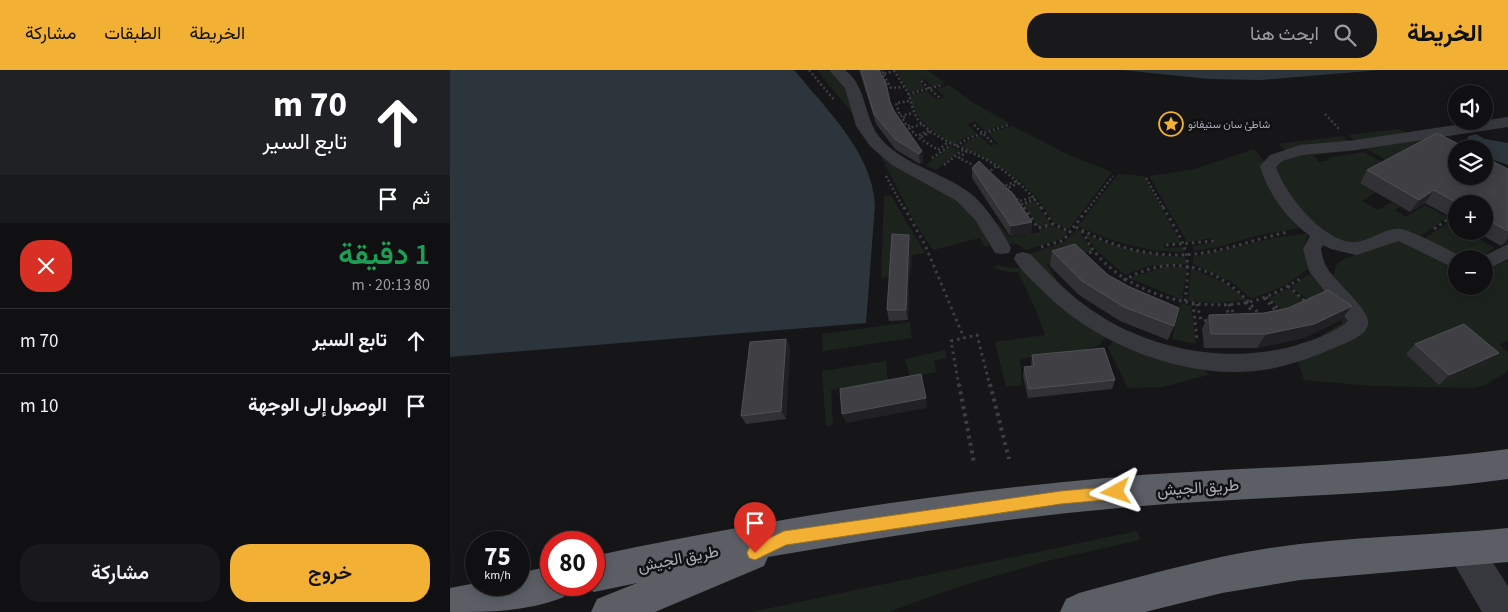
<!DOCTYPE html>
<html lang="ar">
<meta charset="utf-8">
<style>
body{margin:0;font-family:"Source Sans 3",Vazirmatn,sans-serif;background:#19191b;color:#f1f3f6;direction:rtl;height:100vh;display:flex;flex-direction:column;font-size:19px;white-space:nowrap}
*{box-sizing:border-box;margin:0}
p{font-size:16px;color:#9c9d9f}
.icon{flex:none;width:28px;height:28px;fill:none;stroke:currentColor;stroke-width:2;stroke-linecap:round;stroke-linejoin:round}
.map{position:relative;flex:1;overflow:hidden;direction:ltr}
.details{display:flex;flex-direction:column;background:#101012;width:450px}
.details>*{flex:none}
.guide{background:#202124;color:#fff;overflow:hidden}
.controls{position:absolute;left:998px;top:15px;display:grid;gap:10px}
.controls a{display:grid;place-items:center;width:45px;height:45px;border-radius:50%;background:#101012;box-shadow:0 2px 12px #0003,0 0 0 1px #303032;font-size:25px}
.speed{position:absolute;left:15px;top:461px;display:flex;gap:10px;font-size:25px;font-weight:700;text-align:center}
.speed>*{display:grid;place-content:center;width:65px;height:65px;border-radius:50%;background:#101012;box-shadow:0 2px 12px #0003,0 0 0 1px #303032;line-height:1}
.speed small{font-size:12px;font-weight:400}
.speed .limit{border:8px solid #d22;background:#fff;color:#111}
.pin{position:absolute;display:grid;place-items:center;width:42px;height:42px;color:#fff;margin:-51px -21px;border-radius:50% 50% 50% 0;rotate:-45deg;box-shadow:0 0 5px #0007}
.pin .icon{rotate:45deg}
.me{position:absolute;width:55px;margin:-28px;rotate:265deg;stroke-linejoin:round;filter:drop-shadow(0 0 4px #0008)}
.turn{display:flex;align-items:center;gap:18px;height:105px;padding:0 20px;font-size:22px}
.turn .icon{width:65px;height:65px;stroke-width:2.5}
.turn b{display:block;font-size:35px;line-height:42px}
.then{display:flex;align-items:center;height:48px;padding:0 20px;background:#0003;gap:10px;font-size:19px}
.round{display:grid;place-items:center;flex:none;width:52px;height:52px;border-radius:20px;background:#19191b}
.overview{display:flex;align-items:center;justify-content:space-between;height:85px;padding:0 20px}
h1{font-size:30px;font-weight:600;line-height:38px;color:#1e9e55}
.action{display:flex;gap:10px;margin-top:auto;padding:10px 20px}
.action a{flex:1;height:58px;border-radius:20px;background:#f2b134;color:#111;font-size:20px;font-weight:600;line-height:58px;text-align:center}
.action a+a{background:#19191b;color:#f1f3f6}
ul{padding:0;list-style:none}
li{display:flex;align-items:center;gap:15px;height:65px;padding:0 20px;border-top:1px solid #303032}
li div{flex:1}
li b{display:block;font-size:19px}
li em{font-style:normal}
header{display:flex;align-items:center;gap:30px;box-sizing:border-box;height:70px;padding:0 25px;background:#f2b134;color:#111}
header strong{font-size:24px}
nav{display:flex;gap:28px;margin-inline-start:auto;font-size:18px}
.search{width:350px;height:45px;background:#19191b;display:flex;align-items:center;gap:12px;box-sizing:border-box;padding:0 18px;border-radius:20px;color:#9c9d9f;font-size:19px}
main{display:flex;flex:1;min-height:0}
.map>svg:first-child{display:block}
.green{fill:#1c231d}
.water{fill:#2c353c}
.lines{fill:none;stroke-linecap:round;stroke-linejoin:round}
.path-far2{stroke:#3d3f44;stroke-width:2.5;stroke-dasharray:2 2.5;stroke-linecap:butt}
.path-far1{stroke:#3d3f44;stroke-width:3;stroke-dasharray:2.5 4;stroke-linecap:butt}
.path{stroke:#3d3f44;stroke-width:4;stroke-dasharray:3 4.5;stroke-linecap:butt}
.pedestrian{fill:#37383d;fill-rule:evenodd}
.minor{fill:#37383d;fill-rule:evenodd}
.trunk{fill:#5b5e65;fill-rule:evenodd}
.wall{fill:#323236}
.shaded-wall{fill:#212124}
.building{fill:#3f3f44;stroke:#4f5156}
.route{fill:#f2b134;stroke:#9d7322}
.labels{text-anchor:middle;stroke-width:5;stroke-linejoin:round;paint-order:stroke}
.far-poi-label{font-size:11px;fill:#a8adb8;stroke:#111113;text-anchor:start}
.near-street-label{font-size:16px;fill:#a8adb8;stroke:#111113}
</style>
<header>
<strong>الخريطة</strong>
<div class="search"><svg class="icon" aria-label="search" viewBox="0 0 24 24"><circle cx="10" cy="10" r="6"/><path d="M15 15l6 6"/></svg>ابحث هنا</div>
<nav><a>الخريطة</a><a>الطبقات</a><a>مشاركة</a></nav>
</header>
<main>
<div class="map">
<svg width="1058" height="542" viewBox="0 0 1058 542">
<rect width="100%" height="100%" fill="#161618"/>
<path class="green" d="M367,0C398,0 398,23 406,48Z
M446,0H477L495,13L483,17L474,9L469,11L476,19L459,22Z
M499,15L522,32L559,53L535,61L525,51L517,54L527,64L514,68L505,75C483,63 465,50 459,25L477,21L487,30L495,27L486,19Z
M562,56L619,85L662,102L619,159L604,153C581,114 552,94 510,77L519,70L530,66L541,76L548,74L538,63Z
M949,59L961,65L906,72L899,65Z
M892,66L900,73L837,81L828,74Z
M976,67L962,105L913,77Z
M500,76L511,80L486,100L476,95Z
M906,77L911,80L864,85L869,92L879,90L877,88L914,82L939,96L910,112L926,122L912,131L928,140L942,132L950,137L945,140L956,147L975,135L998,147L966,169L909,175L881,168L843,133L822,96C836,80 885,80 906,77Z
M804,79L814,91L812,100L856,157L809,165L768,177L745,181L742,176L765,172L763,168L737,172L699,106L745,99Z
M429,83C460,100 538,137 539,176H534L530,168L483,180L466,155Z
M668,104L694,106L731,173H714L715,178L733,177L734,182C697,183 662,172 628,156Z
M441,125L475,183L462,185L461,204L431,208L434,126Z
M585,131L601,155L588,157L574,134Z
M1001,151L1006,155V161H1017L1044,178L1031,189H1008L970,171Z
M548,153L559,167L590,162L589,158L602,156L618,162L612,169L576,180L567,174L556,173L543,154Z
M626,160L630,161L634,170L643,180L597,195L609,213L603,215L579,184L614,172Z
M859,163C851,176 855,184 861,197L834,216L801,229L782,212L743,194V187L824,168Z
M635,164C667,178 700,186 735,187L738,194L698,196L675,205L647,181Z
M944,169H949L1006,196V216H1034V199L1058,191V270L1049,275L1058,282V300L1055,303L1033,316L1024,318L922,316L854,310L847,289L909,263L883,208L886,196L890,191Z
M548,195L561,198H576L658,265L649,275L642,278L570,289L572,315L556,317L545,272L595,265L585,238L568,202H558L544,198Z
M714,197H737L732,230L679,208Z
M741,198L777,214L797,230L766,233L738,231Z
M863,201L903,249L875,268L872,265L892,253V250C875,238 857,230 841,217Z
M839,218L853,230L832,240L819,228Z
M731,233L741,236L746,274L722,269Z
M460,252L462,268L373,281L372,264Z
M665,268L753,294L758,305L712,317L678,318L658,278Z
M495,280L497,288L484,291L487,302L460,307L455,289Z
M436,291L438,310L381,320L383,355L376,356L372,301Z
M687,461L690,470L601,490L511,516L438,542H301Z"/>
<path class="water" d="M0,0H344C376,39 422,82 425,135L416,253L0,287Z
M672,0H930L811,10L759,9Z
M1026,64L1035,69L1058,73V95L1035,87L1034,79H1026V72L1017,69L1019,66Z"/>
<g class="lines">
<path class="path-far2" d="M359,0L385,31
M429,0L431,3L435,2
M444,0C448,8 454,15 458,23C463,34 462,45 472,54C490,71 513,78 535,89C557,101 577,118 592,139
M445,1L433,4L441,18L454,17
M471,11L490,28
M458,24L493,15
M459,31L446,33L450,46L463,43
M875,44L890,60
M455,47L452,48L457,56L460,55
M472,54L459,58L467,66L479,61
M524,55L544,74
M481,62L469,68L488,80L497,73
M506,76L519,68L558,55
M517,81L509,88L527,97
M482,88L501,75
M494,95L513,80
M537,103L547,96
M436,106L454,139
M696,108L714,139
M569,113L557,118L569,131L584,127
M552,114L554,116L567,111
M575,139L572,134L586,129
M638,139L663,106"/>
<path class="path-far1" d="M454,137L475,175L514,268
M574,137L588,158L603,154
M591,137L603,154L621,162
M713,137C738,180 741,182 735,232
M626,157C664,178 708,190 752,183C781,179 809,168 838,162
M984,159L1001,147L998,146
M632,161C636,167 639,175 644,181C677,223 742,241 794,233C814,230 833,219 850,209
M716,175L764,171
M591,177L611,171L616,167L639,137
M633,185L644,181
M668,214C723,178 774,197 811,247
M838,216L856,232
M816,227L832,242
M814,228L828,243
M796,232L805,247
M743,233L747,270
M747,234L751,250L759,251
M775,234L780,248
M779,234L785,246
M509,316L501,271L527,265L540,316"/>
<path class="path" d="M509,314L524,393
M540,314L559,389"/>
<path class="pedestrian" d="M379,0H395C418,17 413,50 432,70C456,96 492,102 520,123C538,138 550,158 561,178L559,183L552,184L545,183L526,151L507,131L442,95L420,76L406,56L395,18Z
M1058,47V57L906,80L852,85L832,91L826,97C835,124 875,175 907,172C922,170 936,157 951,159C960,160 1007,183 1014,189H1006V199L949,171L906,185L881,179L873,175L871,179C872,184 873,189 875,194C882,210 916,235 918,251C920,264 900,271 891,275C868,285 845,294 820,299C743,313 648,277 594,222C584,212 571,201 564,189L566,184L573,182L580,184C598,202 615,221 636,236C689,276 766,293 831,279C850,275 884,264 898,251L859,201L853,179L860,166C837,149 818,124 810,96L820,85L850,75L906,70Z
M1058,174V189L1034,201V189H1028Z"/>
<path class="minor" d="M1015,462L1027,468L1058,516V542H1032L1003,492L997,480L1003,468Z"/>
<path class="trunk" d="M1058,379V409C933,426 807,426 681,437C560,447 438,466 318,487L314,496L205,542H141L147,529L187,513L144,522L131,515H144V486C313,450 485,423 656,408C790,396 925,397 1058,379Z
M1058,458V492L850,510L772,523L695,542H610L616,529L629,523C692,506 756,488 820,478C899,466 979,466 1058,458Z
M101,496V515H119L114,527C75,542 41,542 0,542V518L26,513V515H69V503Z"/>
</g>
<path class="wall" d="M409,0H429L440,32L444,41L472,81L473,92L470,94L446,80L426,54Z
M522,98L582,152L581,163L560,166L522,108Z
M1058,99V172L1051,176L1025,161H1034V134H1006V150L975,133L960,142L910,113L917,100Z
M459,165L460,175L458,250L439,251L437,240Z
M602,181L658,205L724,256L718,270L670,251L629,225L600,196Z
M902,236L891,250L854,268L807,278H754L752,259L759,245L814,243L838,238Z
M336,269L340,277L336,349L296,354L291,346Z
M965,274L1049,283L1038,292L989,315L956,284Z
M582,285L665,310L662,319L578,328L573,306L574,297L581,296Z"/>
<path class="shaded-wall" d="M472,81L473,92L470,94L469,84Z
M984,120L975,133L960,142L969,130Z
M582,152L581,163L560,166L561,156Z
M459,165L460,175L458,250L456,240Z
M1058,168V172L1051,176Z
M902,236L891,250L854,268L807,278L816,264Z
M336,269L340,277L336,349L331,341Z
M1049,283L1038,292L989,315L999,305Z
M476,328L477,338L396,353L392,344Z"/>
<path class="building" d="M411,0H429L436,13L440,32L444,41L472,81L469,84L445,69L424,44Z
M987,63L1018,79H1006V106H1034V87L1058,99V161L1034,148V134H1009L984,120L969,130L917,100Z
M529,91L563,124L582,152L561,156L522,98Z
M442,164L459,165L456,240H437Z
M625,174L658,205L680,217L729,238L724,256L674,237L632,211L602,181Z
M878,220L902,236L864,254L816,264H761L759,245L814,243L838,238Z
M1014,254L1049,283L999,305L965,274Z
M336,269L331,341L291,346L300,272Z
M654,278L665,310L579,319L574,297L584,296L582,285Z
M471,304L476,328L392,344L390,319Z"/>
<path class="route" d="M666,416L671,418L673,422L671,427L666,429L611,434L336,475L305,490L299,488L297,483L299,478L334,461L611,421Z"/>
<defs>
<g id="sight-ring" transform="scale(1.25)"><circle r="9.5" fill="#111113" stroke="#f2b134" stroke-width="1.5"/><path d="M0-6L1.8-2.2L6-1.7L2.9 1.2L3.7 5.4L0 3.3L-3.7 5.4L-2.9 1.2L-6-1.7L-1.8-2.2Z" fill="#f2b134"/></g>
</defs>
<g fill-rule="evenodd">
<use href="#sight-ring" x="721" y="54"/>
</g>
<g class="labels">
<g class="far-poi-label">
<text x="738" y="58">شاطئ سان ستيفانو</text>
</g>
<g class="near-street-label">
<text transform="translate(748 417) rotate(-4)" y="6">طريق الجيش</text>
<text transform="translate(228 488) rotate(-11)" y="6">طريق الجيش</text>
</g>
</g>
</svg>
<div class="controls">
<a><svg class="icon" aria-label="sound" viewBox="0 0 24 24"><path d="M4 9h4l5-4v14l-5-4H4zM17 9q2 3 0 6"/></svg></a>
<a><svg class="icon" aria-label="layers" viewBox="0 0 24 24"><path d="M12 4l9 5-9 5-9-5zM3 14l9 5 9-5"/></svg></a>
<a>+</a>
<a>−</a>
</div>
<div class="speed"><div>75<small>km/h</small></div><div class="limit">80</div></div>
<div class="pin" style="left:305px;top:483px;background:#d93025"><svg class="icon" aria-label="arrive" viewBox="0 0 24 24"><path d="M6 21V4h12l-3 4 3 4H6"/></svg></div>
<svg class="me" style="left:666px;top:422px" viewBox="-20 -20 40 40"><path d="M0-17L14 15 0 8-14 15z" fill="#f2b134" stroke="#fff" stroke-width="4"/></svg>
</div>
<section class="details">
<div class="guide">
<div class="turn"><svg class="icon" aria-label="ahead" viewBox="0 0 24 24"><path d="M12 20V5M6 11l6-6 6 6"/></svg><div><b>70 m</b>تابع السير</div></div>
<div class="then">ثم<svg class="icon" aria-label="arrive" viewBox="0 0 24 24"><path d="M6 21V4h12l-3 4 3 4H6"/></svg></div>
</div>
<div class="overview"><div><h1>1 دقيقة</h1><p>80 m · 20:13</p></div><a class="round" style="background:#d93025;color:#fff"><svg class="icon" aria-label="close" viewBox="0 0 24 24"><path d="M6 6l12 12M18 6L6 18"/></svg></a></div>
<ul>
<li><svg class="icon" aria-label="ahead" viewBox="0 0 24 24"><path d="M12 20V5M6 11l6-6 6 6"/></svg><div><b>تابع السير</b></div><em>70 m</em></li>
<li><svg class="icon" aria-label="arrive" viewBox="0 0 24 24"><path d="M6 21V4h12l-3 4 3 4H6"/></svg><div><b>الوصول إلى الوجهة</b></div><em>10 m</em></li>
</ul>
<div class="action"><a>خروج</a><a>مشاركة</a></div>
</section>
</main>
